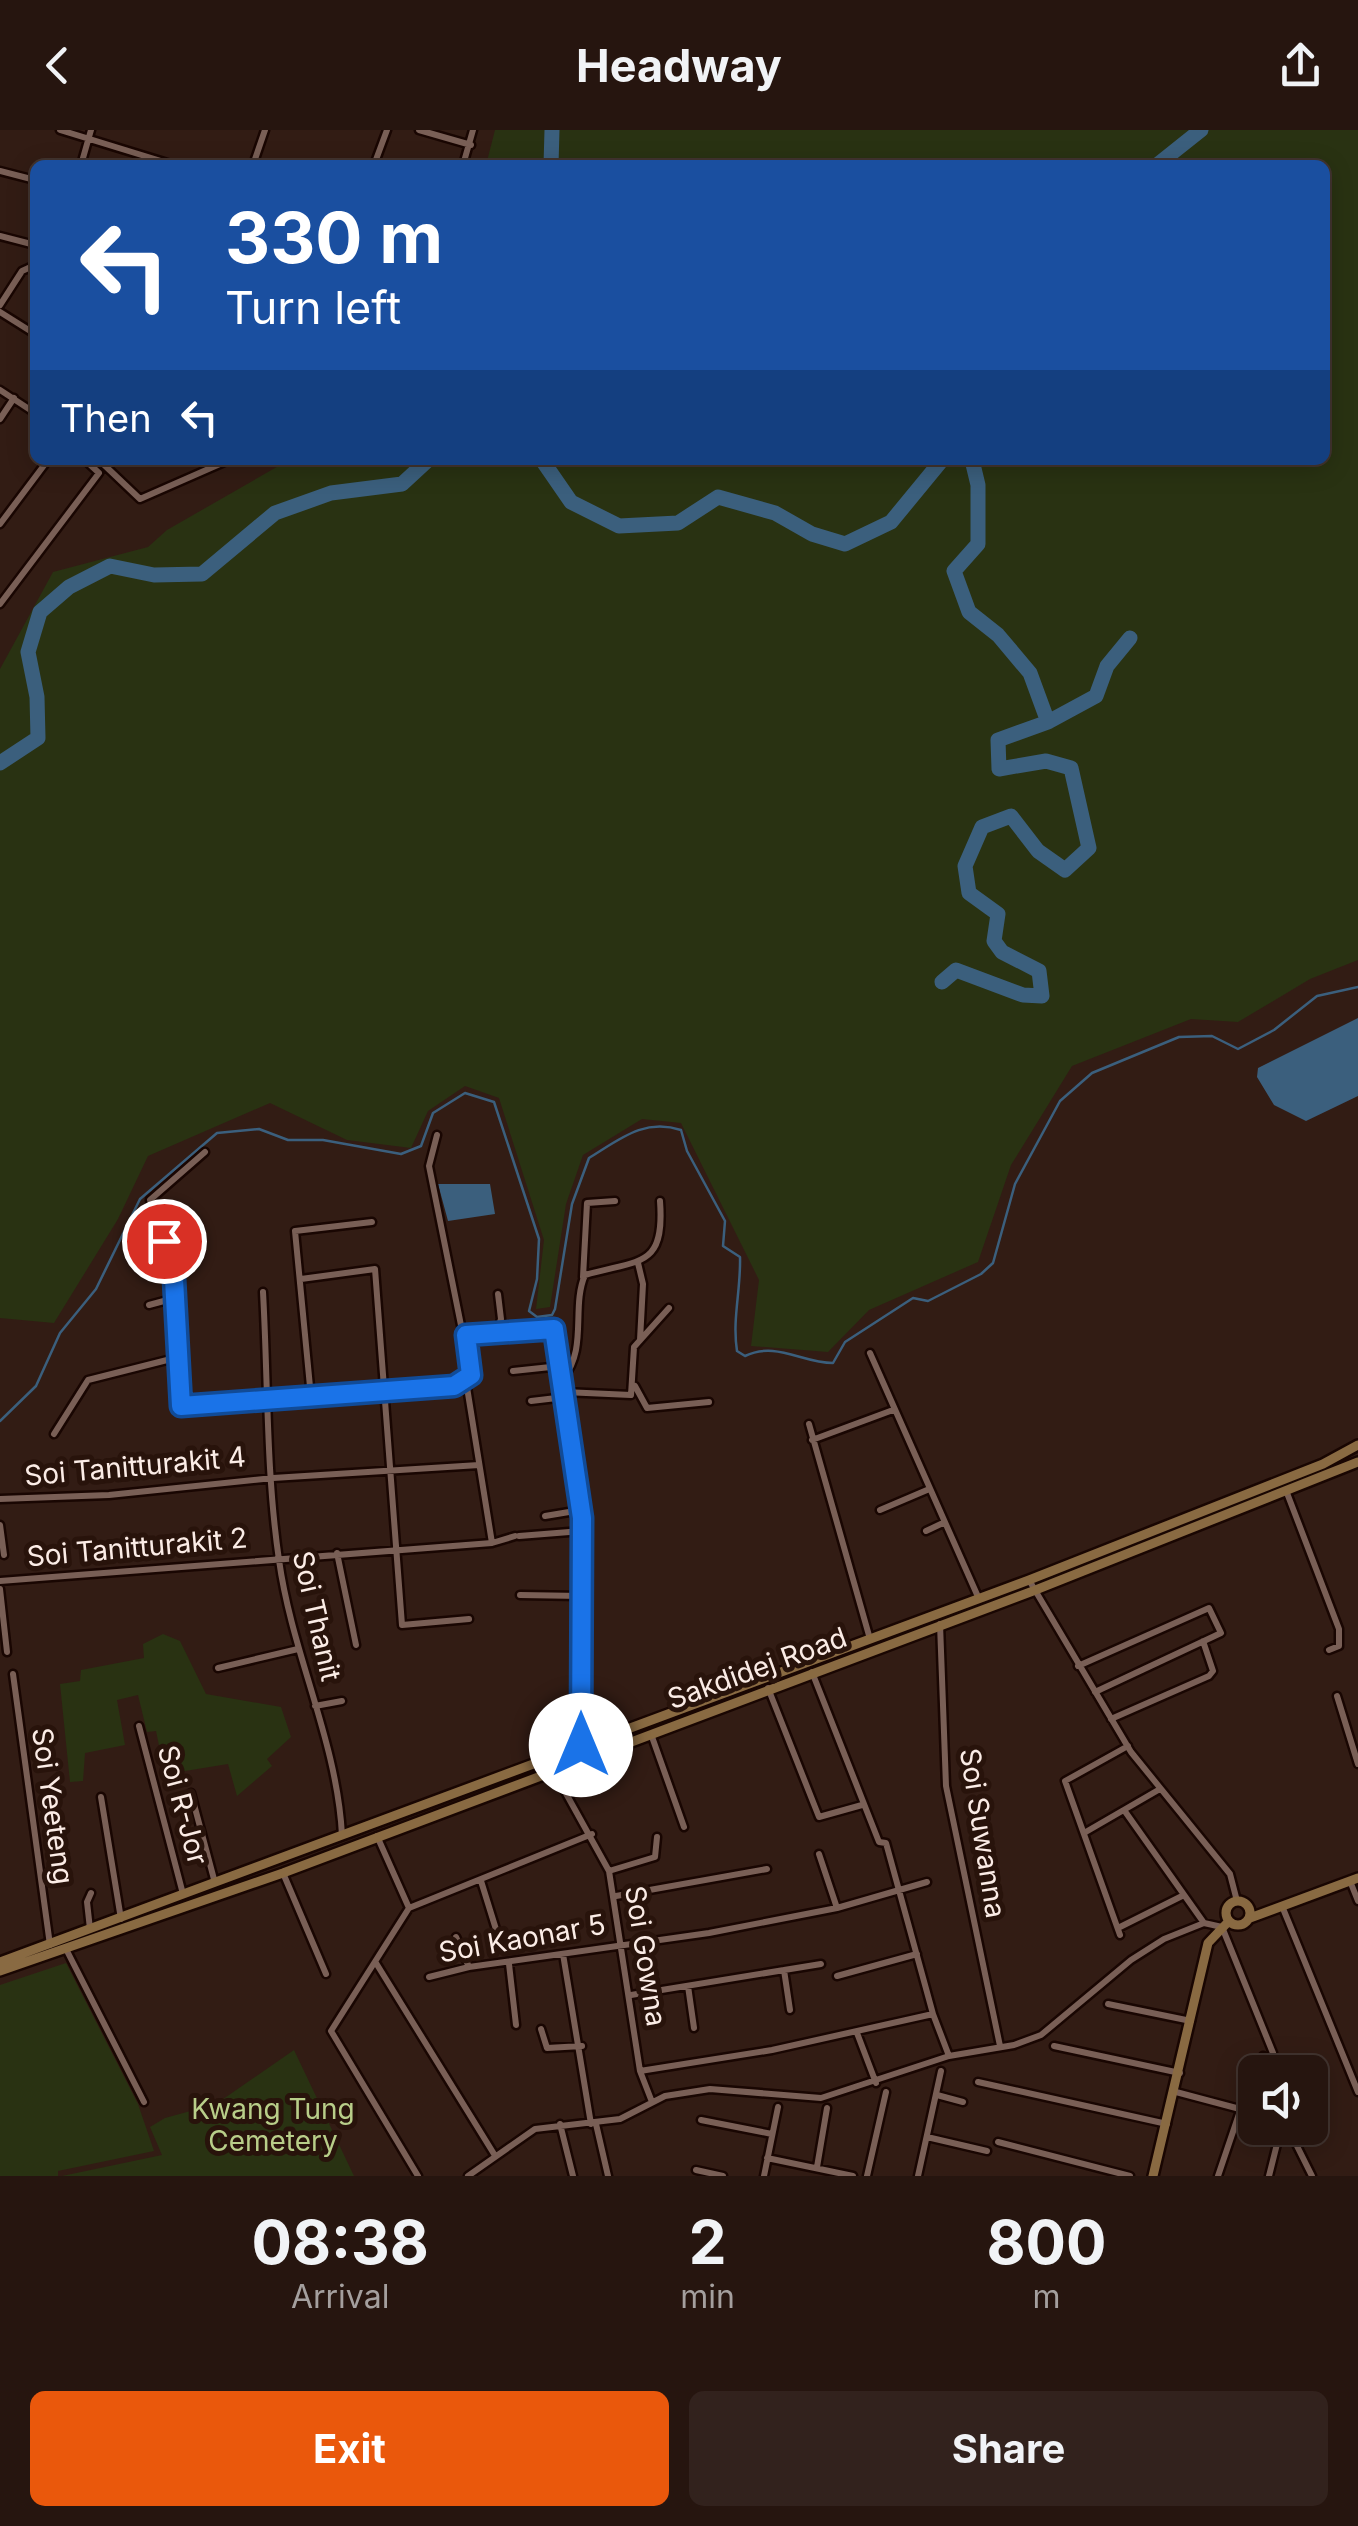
<!DOCTYPE html>
<style>
body{margin:0;font-family:Inter,sans-serif;background:#32221d;color:#f1f3f6;height:100vh;display:flex;flex-direction:column;font-size:38px;white-space:nowrap}
*{box-sizing:border-box;margin:0}
p{font-size:32px;color:#a49f9e}
.icon{flex:none;width:55px;height:55px;fill:none;stroke:currentColor;stroke-width:2;stroke-linecap:round;stroke-linejoin:round}
.map{position:relative;height:2046px;overflow:hidden}
.side{display:flex;flex-direction:column;background:#26150f;flex:1}
.side>*{flex:none}
.guide{position:absolute;left:30px;top:30px;width:1300px;height:305px;border-radius:15px;box-shadow:0 5px 25px #0003,0 0 0 2px #42342f;background:#1a4fa0;color:#fff;overflow:hidden}
.controls{position:absolute;left:1238px;top:1925px;display:grid;gap:20px}
.controls a{display:grid;place-items:center;width:90px;height:90px;border-radius:15px;background:#26150f;box-shadow:0 5px 25px #0003,0 0 0 2px #42342f;font-size:50px}
.pin{position:absolute;display:grid;place-items:center;width:85px;height:85px;color:#fff;margin:-42px;border:5px solid #fff;border-radius:50%;box-shadow:0 2px 10px #0007}
.me{position:absolute;width:110px;margin:-55px;rotate:0deg;stroke-linejoin:round;filter:drop-shadow(0 0 8px #0008)}
.turn{display:flex;align-items:center;gap:35px;height:210px;padding:0 30px;font-size:45px}
.turn .icon{width:130px;height:130px;stroke-width:2.5}
.turn b{display:block;font-size:70px;line-height:85px}
.then{display:flex;align-items:center;height:95px;padding:0 30px;background:#0003;gap:20px;font-size:38px}
.eta{display:flex;justify-content:space-evenly;align-items:center;height:170px;text-align:center}
.eta b{font-size:60px;font-weight:700;line-height:70px}
.button{display:flex;gap:20px;margin-top:auto;padding:20px 30px}
.button a{flex:1;height:115px;border-radius:15px;background:#ea580c;color:#fff;font-size:40px;font-weight:700;line-height:115px;text-align:center}
.button a+a{background:#32221d;color:#f1f3f6}
header{display:flex;justify-content:space-between;align-items:center;height:130px;padding:0 30px;background:#26150f;font-size:45px;font-weight:700}
.map>svg:first-child{display:block}
.green{fill:#293212}
.water{fill:#3b5f7d}
.lines{fill:none;stroke-linecap:round;stroke-linejoin:round}
.stream{stroke:#3b5f7d;stroke-width:2.5}
.river{stroke:#3b5f7d;stroke-width:15}
.street-casing{stroke:#190602;stroke-width:11}
.secondary-casing{stroke:#190602;stroke-width:14}
.street{stroke:#795f56;stroke-width:6}
.secondary{stroke:#896a42;stroke-width:9}
.route-casing{stroke:#114b97;stroke-width:25}
.route{stroke:#1a73e8;stroke-width:18}
.labels{text-anchor:middle;stroke-width:10;stroke-linejoin:round;paint-order:stroke}
.street-label{font-size:28px;fill:#fbece6;stroke:#28130b}
.park-label{font-size:28px;fill:#b8ce89;stroke:#28130b}
</style>
<header><svg class="icon" aria-label="back" viewBox="0 0 24 24"><path d="M15 5l-7 7 7 7"/></svg>Headway<svg class="icon" aria-label="share" viewBox="0 0 24 24"><path d="M12 15V3M7 8l5-5 5 5M5 13v7h14v-7"/></svg></header>
<div class="map">
<svg width="1358" height="2046" viewBox="0 0 1358 2046">
<rect width="100%" height="100%" fill="#321c14"/>
<path class="green" d="M495,0H1358V830L1310,849L1238,892L1191,889L1072,936L1011,1035L978,1132L869,1180L828,1222L751,1216L759,1150L681,993L642,989L583,1025L566,1074L550,1177L536,1179L544,1110L499,968L465,956L428,981L411,1018L347,1010L270,973L148,1026L118,1089L54,1193L0,1188V539L53,442L148,417L167,400L289,330H1325V35H486Z
M163,1504L180,1511L206,1564L281,1577L291,1607L267,1629L272,1636L237,1666L228,1634L179,1642L174,1622L161,1625L156,1601L147,1602L138,1565L117,1570L125,1615L85,1623L83,1651L70,1652L60,1554L80,1551L81,1540L144,1528L143,1514Z
M66,1833L138,1974L154,2021L58,2041V2046H0V1855Z
M294,1920L354,2046H62L162,2025L150,1997L165,1988L216,1974Z"/>
<path class="water" d="M1358,888V966L1306,991L1274,975L1257,947L1258,938Z
M438,1054H490L495,1084L448,1091Z"/>
<g class="lines">
<path class="stream" d="M0,1291L36,1256L60,1203L96,1159L140,1069L217,1003L259,999L288,1010H323L401,1024L421,1016L433,983L465,963L494,972L539,1109L537,1149L529,1181L537,1187L552,1185L555,1179L572,1074L589,1028C620,1009 644,988 681,1000L687,1021L725,1091L723,1116L740,1127C741,1160 732,1189 737,1221L745,1226C776,1211 802,1233 833,1233L845,1212L913,1168L928,1171L981,1144L993,1133L1015,1054L1060,971L1092,943L1179,907L1212,906L1238,919L1274,900L1317,866L1358,857"/>
<path class="river" d="M551,35L552,0
M1157,35L1201,0
M542,330L571,372L619,396L678,393L718,367L775,383L812,404L845,414L891,392L942,330
M1048,592L1096,566L1107,536L1130,508
M0,633L38,608L37,567L28,522L40,482L69,457L110,436L154,445L202,444L275,383L331,363L402,354L428,330
M942,852L956,840L1023,865L1042,866L1039,841L1002,822L994,811L998,784L969,763L965,736L982,697L1011,686L1038,721L1065,740L1089,718L1071,638L1046,631L999,639L998,610L1048,592L1030,543L998,505L969,482L954,441L978,414V355L972,330"/>
<g class="street-casing">
<path id="street" d="M60,0L174,35
M419,0L471,15
M81,35L91,0
M253,35L265,0
M374,35L387,0
M463,35L473,0
M0,41L35,50
M0,106L35,115
M0,175L22,141L35,135
M0,182L35,204
M0,260L35,283
M0,289L14,268
M99,330L140,369L229,330
M0,394L48,330
M0,474L99,343L85,330
M205,1022L150,1070L173,1131L181,1275L454,1256L471,1245L429,1036L437,1005
M638,1133L643,1154L640,1210
M583,1147L587,1073L615,1071
M301,1149L375,1139L402,1495L469,1489
M263,1162C268,1250 266,1342 279,1430C292,1524 337,1611 342,1705
M149,1175L175,1168
M497,1202L501,1189L498,1164
M466,1205L555,1199L582,1389L581,1615
M870,1223L979,1469
M513,1241L560,1236
M563,1248C588,1219 571,1177 585,1145C639,1129 665,1139 660,1071
M466,1251L492,1413
M635,1256L647,1278L709,1272
M564,1262L631,1265L634,1217L669,1178
M311,1267L295,1101L372,1092
M531,1271L565,1267
M809,1294L870,1509
M54,1304L88,1250L179,1227
M812,1310L893,1280
M1287,1363L1339,1499V1516L1329,1520
M0,1369L109,1365L273,1348L479,1335
M880,1380L927,1360
M545,1386L581,1380
M0,1395L4,1425
M926,1401L943,1393
M519,1406L582,1401
M337,1423L356,1515
M1029,1450L1131,1622L1230,1744L1237,1771
M0,1451L492,1413L515,1406
M0,1459L7,1522
M520,1465L582,1466
M940,1494L946,1656L1000,1916
M1078,1536L1209,1478L1221,1503L1095,1562
M218,1538L298,1519
M812,1542L879,1712L886,1713L933,1884L949,1926
M13,1544L50,1815
M768,1558L819,1687L862,1675
M1337,1566L1358,1634
M315,1576L342,1571
M1111,1589L1209,1546L1213,1541L1203,1511
M139,1596L183,1764
M651,1604L684,1697
M553,1640L609,1741L640,1941L652,1972
M191,1663L215,1753
M101,1667L121,1789
M1124,1680L1204,1793
M1084,1703L1160,1659
M377,1706L409,1778
M819,1724L837,1778
M609,1741L655,1727L657,1707
M283,1743L326,1844
M481,1751L499,1809
M1350,1751L1358,1771
M616,1766L767,1739
M1282,1776L1358,1962
M409,1778L331,1901L418,2046
M409,1778L592,1704
M1118,1798L1182,1766
M90,1799L87,1772L91,1763
M1120,1805L1065,1651L1128,1616
M456,1807L469,1837
M66,1819L144,1972
M563,1824L591,1994
M376,1833L494,2024
M509,1834L516,1895
M784,1840L790,1880
M837,1846L917,1824
M429,1847L469,1837L709,1803L837,1778L927,1752
M688,1856L694,1898
M631,1865L821,1834
M1108,1874L1191,1891
M541,1899L547,1918L582,1916
M857,1903L876,1953
M1054,1916L1180,1943
M640,1941L772,1920L933,1884
M1260,1942L1263,1926
M978,1952L1167,1994
M1176,1962L1255,1983
M937,1965L963,1972
M701,1990L772,2004
M560,1994L573,2046
M596,1994L608,2046
M1288,1998L1312,2046
M927,2007L987,2021
M998,2012L1130,2046
M767,2028L853,2046
M817,2037L827,1978
M696,2040L723,2046
M468,2046L535,1999L620,1989L665,1966L710,1959L821,1968L949,1926L1014,1915L1041,1905L1131,1830L1164,1809L1204,1793L1222,1797L1273,1923
M764,2046L778,1977
M867,2046L886,1962
M918,2046L941,1941
M1218,2046L1240,1981
M1269,2046L1281,1998"/>
</g>
<g class="secondary-casing">
<path id="secondary" d="M1226 1783a12 12 0 1 1 24 0a12 12 0 1 1-24 0Z
M1250,1788L1358,1748
M0,1832L1029,1450L1323,1334L1358,1315
M0,1841L283,1743L1033,1461L1358,1332
M1153,2046L1208,1813L1229,1791"/>
</g>
<use href="#street" class="street"/>
<use href="#secondary" class="secondary"/>
</g>
<g class="lines">
<g class="route-casing">
<path id="route" d="M164,1111L173,1131L181,1276L454,1256L471,1245L466,1205L554,1199L582,1388L581,1615"/>
</g>
<use href="#route" class="route"/>
</g>
<g class="labels">
<g class="street-label">
<text transform="translate(135 1336) rotate(-5)" y="10">Soi Tanitturakit 4</text>
<text transform="translate(137 1417) rotate(-5)" y="10">Soi Tanitturakit 2</text>
<text transform="translate(317 1486) rotate(77)" y="10">Soi Thanit</text>
<text transform="translate(757 1538) rotate(-20)" y="10">Sakdidej Road</text>
<text transform="translate(183 1675) rotate(75)" y="10">Soi R-Jor</text>
<text transform="translate(53 1676) rotate(82)" y="10">Soi Yeeteng</text>
<text transform="translate(983 1703) rotate(81)" y="10">Soi Suwanna</text>
<text transform="translate(522 1808) rotate(-10)" y="10">Soi Kaonar 5</text>
<text transform="translate(646 1826) rotate(81)" y="10">Soi Gowna</text>
</g>
<g class="park-label">
<text x="273" y="1989">Kwang Tung<tspan x="273" dy="32">Cemetery</tspan></text>
</g>
</g>
</svg>
<div class="controls">
<a><svg class="icon" aria-label="sound" viewBox="0 0 24 24"><path d="M4 9h4l5-4v14l-5-4H4zM17 9q2 3 0 6"/></svg></a>
</div>
<div class="pin" style="left:164px;top:1111px;background:#d93025"><svg class="icon" aria-label="arrive" viewBox="0 0 24 24"><path d="M6 21V4h12l-3 4 3 4H6"/></svg></div>
<svg class="me" style="left:581px;top:1615px" viewBox="-20 -20 40 40"><circle r="19" fill="#fff"/><path d="M0-13L10 11 0 6-10 11z" fill="#1a73e8"/></svg>
<div class="guide">
<div class="turn"><svg class="icon" aria-label="left" viewBox="0 0 24 24"><path d="M17 20v-9H6M10 6l-5 5 5 5"/></svg><div><b>330 m</b>Turn left</div></div>
<div class="then">Then<svg class="icon" aria-label="left" viewBox="0 0 24 24"><path d="M17 20v-9H6M10 6l-5 5 5 5"/></svg></div>
</div>
</div>
<section class="side">
<div class="eta">
<div><b>08:38</b><p>Arrival</p></div>
<div><b>2</b><p>min</p></div>
<div><b>800</b><p>m</p></div>
</div>
<div class="button"><a>Exit</a><a>Share</a></div>
</section>
